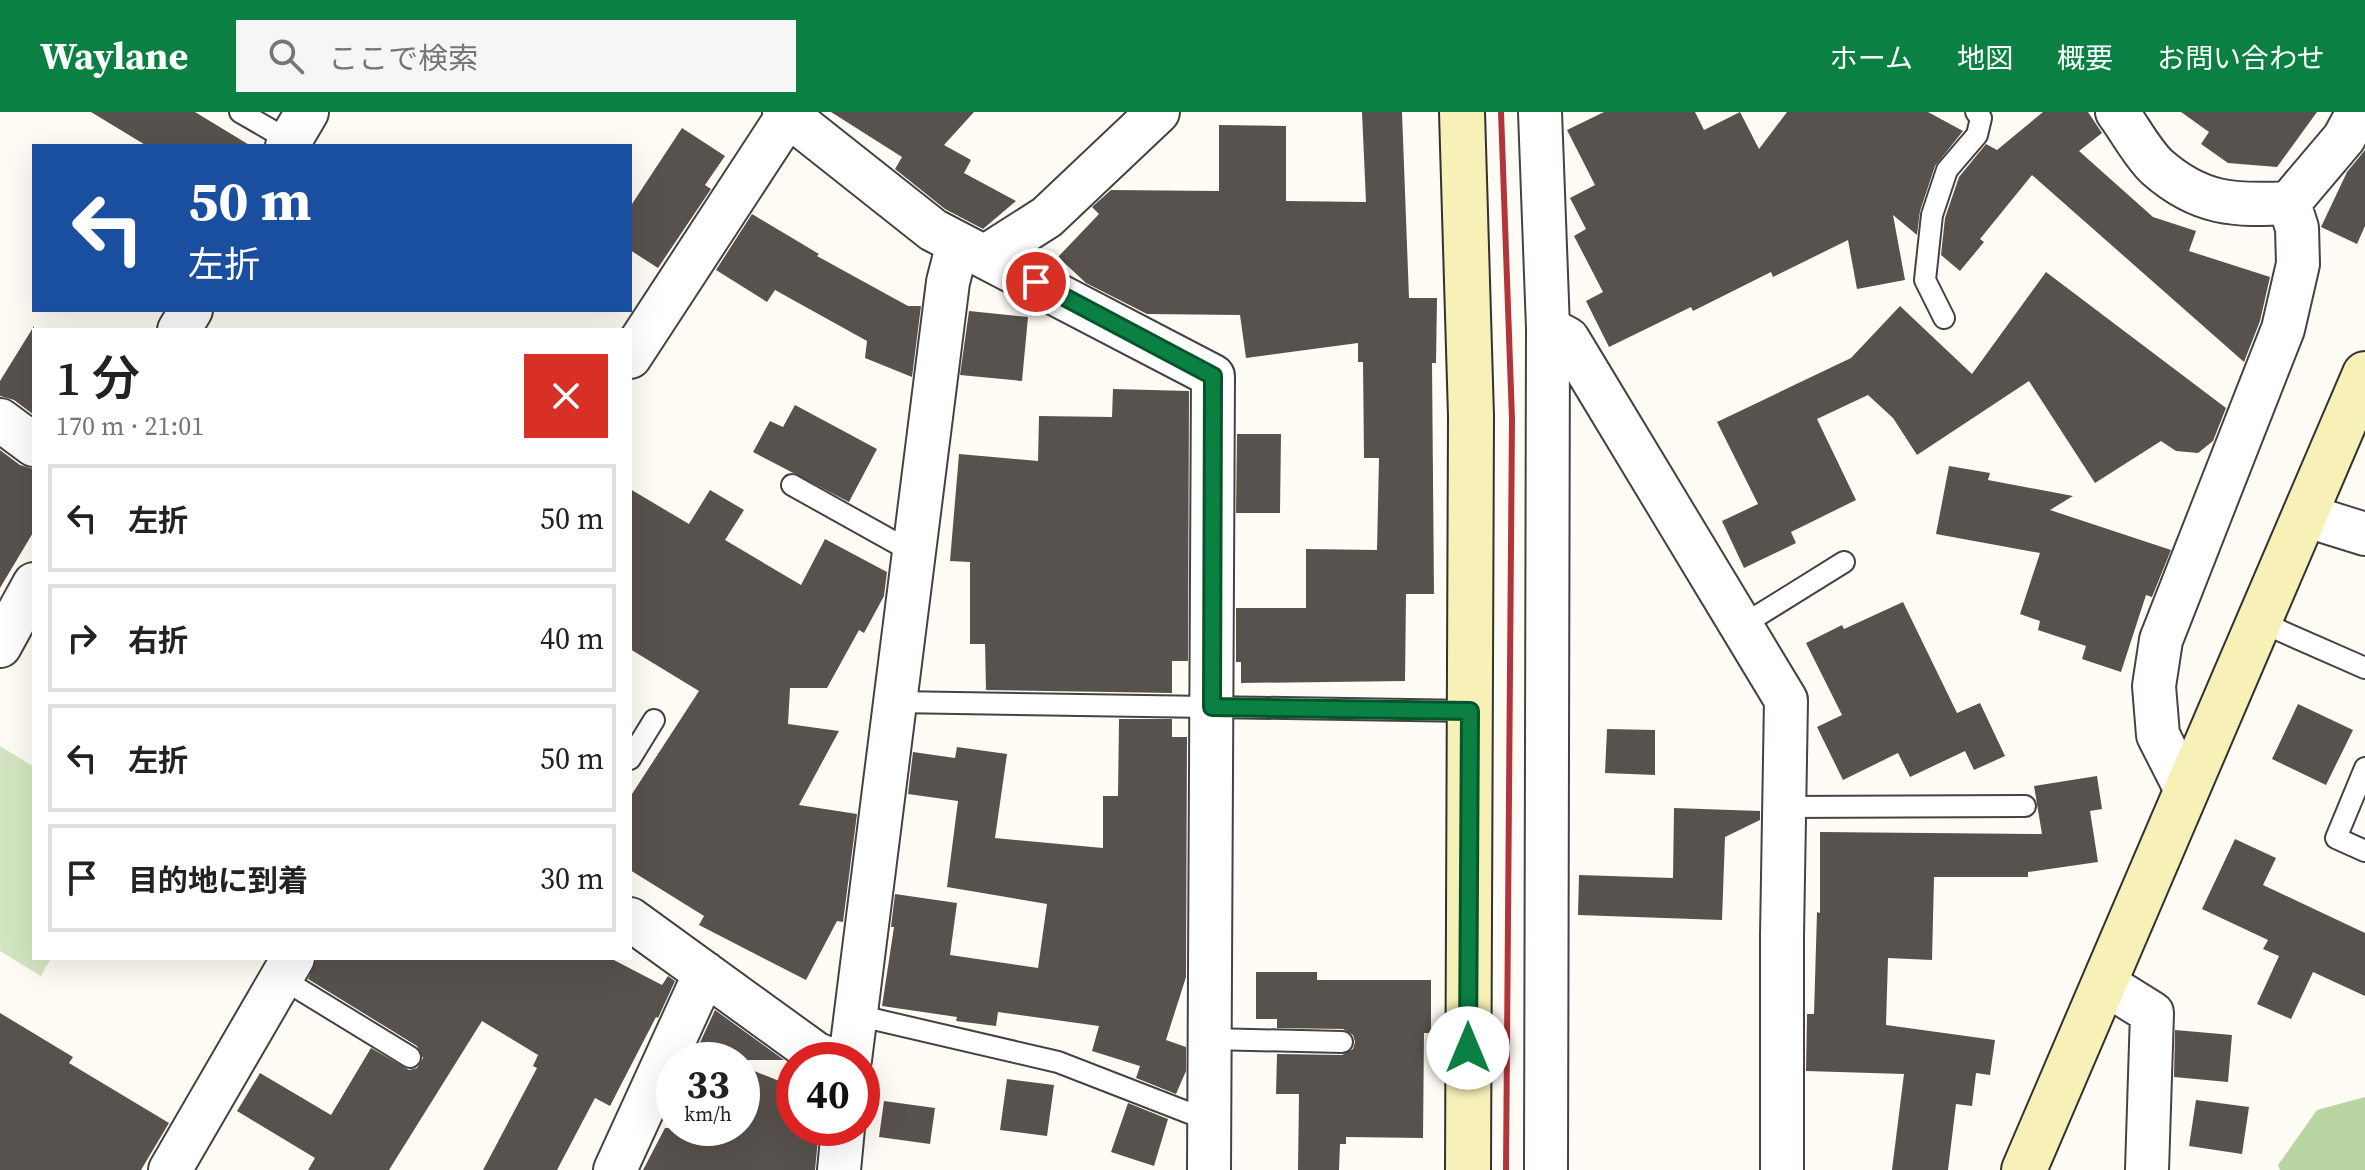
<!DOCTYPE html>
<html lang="ja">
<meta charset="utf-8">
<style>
body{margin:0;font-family:"Source Serif 4","Noto Sans JP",serif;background:#f6f6f6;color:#222;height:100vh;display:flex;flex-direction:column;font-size:30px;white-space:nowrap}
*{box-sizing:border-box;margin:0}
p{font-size:26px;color:#767676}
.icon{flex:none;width:44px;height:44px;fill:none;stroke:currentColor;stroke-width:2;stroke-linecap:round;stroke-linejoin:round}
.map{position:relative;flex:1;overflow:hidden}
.panel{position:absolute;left:32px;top:216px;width:600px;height:632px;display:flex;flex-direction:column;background:#fff;border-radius:0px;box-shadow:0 8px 32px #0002}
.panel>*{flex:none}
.banner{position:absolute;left:32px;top:32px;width:600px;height:168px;border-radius:0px;box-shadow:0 8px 32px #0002;background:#1a4fa0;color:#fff;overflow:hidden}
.speed{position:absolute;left:656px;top:930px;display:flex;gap:16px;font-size:40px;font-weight:700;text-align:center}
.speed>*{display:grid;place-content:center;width:104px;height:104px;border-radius:50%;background:#fff;box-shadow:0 8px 32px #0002;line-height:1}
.speed small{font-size:20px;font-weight:400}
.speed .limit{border:12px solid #d22;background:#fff;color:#111}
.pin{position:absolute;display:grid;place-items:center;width:68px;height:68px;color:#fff;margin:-34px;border:4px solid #fff;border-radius:50%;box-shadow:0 2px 8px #0007}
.me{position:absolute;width:88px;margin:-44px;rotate:0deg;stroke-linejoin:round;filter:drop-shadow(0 0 6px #0008)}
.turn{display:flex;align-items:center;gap:28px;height:168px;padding:0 24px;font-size:36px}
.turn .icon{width:104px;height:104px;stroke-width:2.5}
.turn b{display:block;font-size:56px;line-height:68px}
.round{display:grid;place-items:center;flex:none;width:84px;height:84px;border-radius:0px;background:#f6f6f6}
.head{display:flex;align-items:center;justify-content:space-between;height:136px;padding:0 24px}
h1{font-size:48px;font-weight:600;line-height:60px}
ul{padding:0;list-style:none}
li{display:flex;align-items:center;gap:24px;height:108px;margin:0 16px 12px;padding:0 8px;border:4px solid #e0e0e0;border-radius:0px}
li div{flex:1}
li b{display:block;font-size:30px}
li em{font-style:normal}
header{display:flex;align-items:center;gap:48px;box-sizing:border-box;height:112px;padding:0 40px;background:#0b8043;color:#fff}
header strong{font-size:38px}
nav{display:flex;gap:44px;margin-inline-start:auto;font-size:28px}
.search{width:560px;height:72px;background:#f6f6f6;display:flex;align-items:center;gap:20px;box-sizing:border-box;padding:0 28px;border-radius:0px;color:#767676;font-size:30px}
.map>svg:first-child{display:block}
.green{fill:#d4e6c1}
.forest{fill:#b9d5a1}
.building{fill:#58524e}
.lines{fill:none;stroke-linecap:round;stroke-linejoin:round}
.lane-casing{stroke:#434343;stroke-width:24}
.street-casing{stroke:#434343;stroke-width:46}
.secondary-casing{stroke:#323232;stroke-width:48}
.lane{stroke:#fff;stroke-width:20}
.street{stroke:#fff;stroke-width:42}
.secondary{stroke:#f7f0b7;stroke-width:44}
.rail{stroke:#b3353c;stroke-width:6}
.route-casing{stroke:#07532c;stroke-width:20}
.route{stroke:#0b8043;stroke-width:14}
</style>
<header>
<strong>Waylane</strong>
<div class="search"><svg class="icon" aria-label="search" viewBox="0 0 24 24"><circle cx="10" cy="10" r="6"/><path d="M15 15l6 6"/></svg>ここで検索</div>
<nav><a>ホーム</a><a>地図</a><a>概要</a><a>お問い合わせ</a></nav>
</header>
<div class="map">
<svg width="2365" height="1058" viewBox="0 0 2365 1058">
<rect width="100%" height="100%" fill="#fefcf5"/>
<path class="green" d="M0,634L34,655V846H51L41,864L0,839Z"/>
<path class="forest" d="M2365,985V1058H2280L2278,1053L2317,998Z"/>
<path class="building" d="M91,0H195L251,34H147Z
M831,0H974L944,33L971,48L964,61L1016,89L983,117L945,97L895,57L902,45Z
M1362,0H1402L1409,186H1437L1436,251H1432L1434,482H1406L1405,569L1241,571V550H1236V496H1306V437L1377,438L1379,346H1364L1363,250H1358V231L1246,246L1240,203L1147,202L1086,171L1058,145L1099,102L1092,95L1111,78L1219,79V13L1286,14V89L1366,90Z
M1604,0H1695L1704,18L1740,0L1759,37L1787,0H1928L1963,19L1935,54L1920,99L1917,123L1893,103L1905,168L1857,177L1848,128L1773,165L1771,160L1693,199L1691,195L1609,235L1586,189L1603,180L1574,124L1586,117L1570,86L1595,73L1567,18Z
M2043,0H2088L2102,21L2079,39L2153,105L2196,119L2189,139L2270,165L2260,209L2244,250L2032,63L1980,127L1984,130L1960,159L1941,143L1945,106L1959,65L1986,32L1997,38Z
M2181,0H2317L2277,55L2228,51L2201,32L2209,20Z
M682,16L725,44L705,73L711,77L658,156L630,138V95Z
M2365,38V114L2357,132L2321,115L2347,60Z
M752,102L819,142L817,144L908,194H921L912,265L865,246L867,229L775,178L767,190L716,158Z
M2046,160L2226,296L2213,329L2198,341L2176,339L2161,329L2095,371L2029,269L1917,343L1893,306L1868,283L1817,307L1856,388L1791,420L1796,431L1744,456L1722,409L1758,392L1717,310L1851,246L1900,194L1972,262Z
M969,199L1028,205L1022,269L960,263Z
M34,214V303L14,288L0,284V269Z
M1113,277L1189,279L1188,549H1172V581L986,578L985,532H970V450L950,449L959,342L1038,349L1039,304L1112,305Z
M795,293L877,337L849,390L753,340L770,309L783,315Z
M1237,322H1281L1280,401H1236Z
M0,338L20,353L34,357V419L0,476Z
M1949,354L1990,361L1988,368L2073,384L2050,398L2171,438L2152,485L2146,483L2121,560L2082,547L2086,534L2038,518L2040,509L2020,502L2040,441L1936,422Z
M630,377L689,412L710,378L744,398L725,428L801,473L825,427L887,460L884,484L864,521L859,518L827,576H790L788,612L839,619L799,693L857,702L843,810L837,809L806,868L699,813L704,804L630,758V685L699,579L630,537Z
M1903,490L1957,601L1980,591L2005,644L1974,658L1965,639L1910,665L1898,641L1843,668L1817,615L1842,603L1806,531L1842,513L1844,517Z
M2298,592L2353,618L2326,673L2272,647Z
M1119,607H1172V625H1187L1186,865L1166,928L1186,935V959L1176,982L1136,966L1140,954L1092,939L1099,914L998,900L996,914L956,909L957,905L882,894L894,815H891L895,782L957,791L950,843L1038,856L1047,792L947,775L958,689L908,682L913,640L955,646L957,635L1007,642L995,726L1103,736V684H1118Z
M1607,617L1655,618V663L1605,661Z
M2097,664L2102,697L2090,699L2098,750L2028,760V765H1934L1932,848L1888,846L1886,913L1995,928L1990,963L1976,961L1972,994L1956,992L1948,1058H1892L1904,962L1806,959L1807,902H1814L1817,800L1820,801V720L2042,722L2034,674Z
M1674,696L1760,699V708L1725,725L1722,808L1578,803L1579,763L1673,766Z
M2235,727L2276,746L2263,773L2365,821V884L2313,860L2291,907L2257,892L2279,844L2263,837L2268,828L2202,797Z
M317,846H610L662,873L668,864L675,869L658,906L656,905L610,994L595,986L557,1058H483L537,956L533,954L538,943L482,909L389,1058H308L315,1046L237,999L260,961L331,1003L371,936L409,958L417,956L423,946L417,934L308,867Z
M1256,860H1317V868H1431V921H1424L1423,1026L1346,1025V1032H1340L1339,1058H1298L1299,982H1276L1277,942L1342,943L1353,937L1355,930L1353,923L1343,917L1277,916V907H1256Z
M715,898L784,948H716L698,935Z
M0,901L73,945L69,951L169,1011L141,1058H0Z
M2175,918L2232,923L2228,970L2174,965Z
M742,954L794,975V1016H819L815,1058H643L665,1016H742Z
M1007,967L1054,973L1047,1024L1000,1018Z
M2196,988L2249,995L2242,1042L2189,1034Z
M884,989L935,996L930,1032L879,1025Z
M1128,991L1168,1007L1154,1054L1111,1040Z"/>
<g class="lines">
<g class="lane-casing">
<path id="lane" d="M240,0L290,29
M1944,206L1925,168L1932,103L1947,58L1977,23L1981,6L1976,0
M792,373L914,441
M2258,509L2365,556
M1741,514L1844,450
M895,590L1470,599
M630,647L654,608
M2365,656L2336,726L2365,739
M1784,695L2025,694
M281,866L410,945
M856,903L1058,950L1210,1009
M1210,927L1342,930"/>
</g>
<g class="street-casing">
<path id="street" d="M784,0L933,118L1213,264L1209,1058
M1540,0L1548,216L1546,1058
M2117,0C2130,17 2142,41 2157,55C2200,93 2235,94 2289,91L2344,26L2358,0
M287,34L307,0
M986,144L1047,105L1158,0
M1548,216L1568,227L1786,588L1782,824V1058
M179,218L191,198
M630,245L788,3
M0,308L34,333
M2304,403L2365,422
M0,534L34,472
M2186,678L2158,623L2154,574L2161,528L2283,217L2298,152L2297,116L2289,91
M630,807L815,941L831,948
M2104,871L2152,901L2147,1058
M850,948L948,170L958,131
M170,1058L293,846
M615,1058L705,861
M839,1058L843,1016"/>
</g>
<g class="secondary-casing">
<path id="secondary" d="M1462,0L1471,304L1468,1058
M2024,1058L2365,262"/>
</g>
<use href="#lane" class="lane"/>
<use href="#street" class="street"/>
<use href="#secondary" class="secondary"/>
<path class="rail" d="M1501,0L1512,307L1506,1058"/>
</g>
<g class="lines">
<g class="route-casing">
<path id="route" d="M1036,170L1213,264L1212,595L1470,599L1468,936"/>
</g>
<use href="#route" class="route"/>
</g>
</svg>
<div class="speed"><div>33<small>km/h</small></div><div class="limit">40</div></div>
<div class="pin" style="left:1036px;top:170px;background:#d93025"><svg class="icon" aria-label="arrive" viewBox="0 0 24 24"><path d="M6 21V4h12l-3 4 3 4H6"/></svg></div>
<svg class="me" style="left:1468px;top:936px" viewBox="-20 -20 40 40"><circle r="19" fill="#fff"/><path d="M0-13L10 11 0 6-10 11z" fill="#0b8043"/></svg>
<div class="banner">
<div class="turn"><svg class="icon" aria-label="left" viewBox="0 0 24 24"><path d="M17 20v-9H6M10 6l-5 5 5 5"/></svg><div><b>50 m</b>左折</div></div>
</div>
<section class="panel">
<div class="head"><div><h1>1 分</h1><p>170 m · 21:01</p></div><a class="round" style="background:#d93025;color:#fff"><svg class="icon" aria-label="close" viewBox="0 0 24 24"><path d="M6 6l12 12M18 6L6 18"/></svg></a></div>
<ul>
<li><svg class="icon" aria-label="left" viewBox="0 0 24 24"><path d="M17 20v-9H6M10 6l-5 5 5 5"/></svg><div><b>左折</b></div><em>50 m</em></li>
<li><svg class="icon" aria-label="right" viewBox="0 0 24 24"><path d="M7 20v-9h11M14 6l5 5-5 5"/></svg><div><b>右折</b></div><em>40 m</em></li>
<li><svg class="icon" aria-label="left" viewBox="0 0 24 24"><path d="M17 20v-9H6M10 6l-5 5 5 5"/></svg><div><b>左折</b></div><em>50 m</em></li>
<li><svg class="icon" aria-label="arrive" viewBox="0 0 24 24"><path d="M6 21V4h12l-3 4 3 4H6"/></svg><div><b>目的地に到着</b></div><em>30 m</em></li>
</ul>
</section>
</div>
